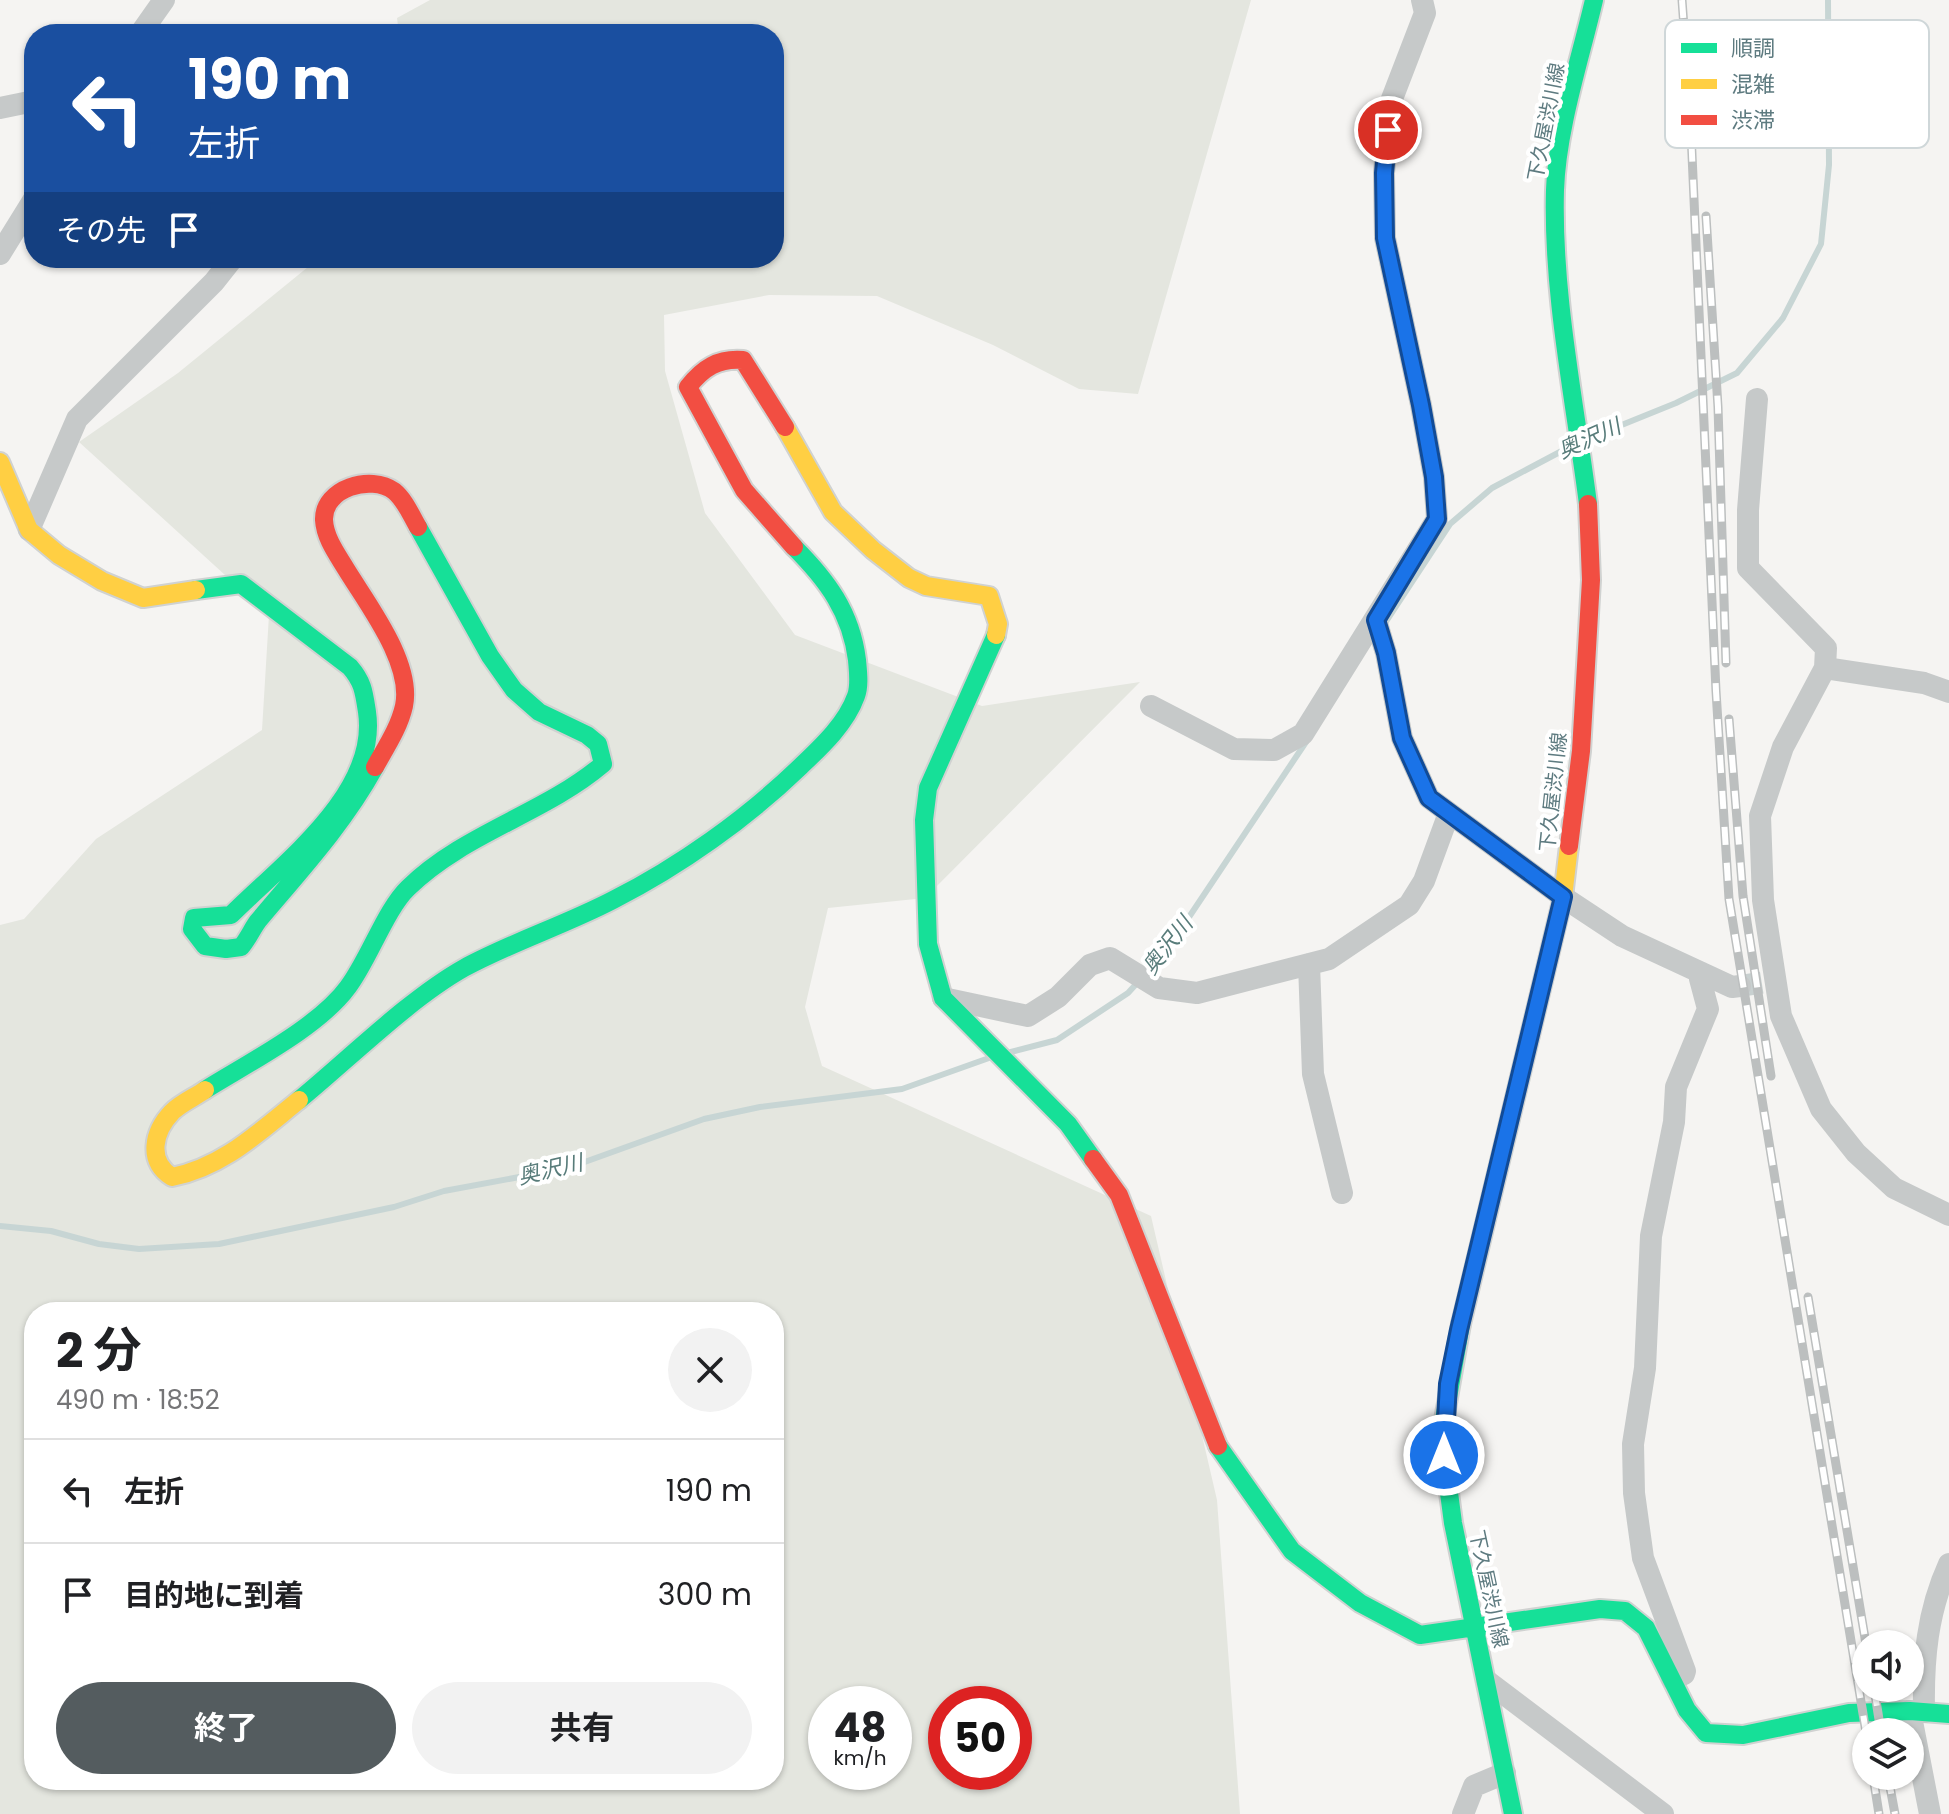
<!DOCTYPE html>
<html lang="ja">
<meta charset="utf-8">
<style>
body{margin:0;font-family:Poppins,"Noto Sans JP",sans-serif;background:#f2f2f2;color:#202124;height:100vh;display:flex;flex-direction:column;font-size:30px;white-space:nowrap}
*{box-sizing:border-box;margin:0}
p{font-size:26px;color:#757577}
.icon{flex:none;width:44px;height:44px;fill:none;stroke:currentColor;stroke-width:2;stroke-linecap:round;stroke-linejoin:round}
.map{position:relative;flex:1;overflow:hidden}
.side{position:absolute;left:24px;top:1302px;width:760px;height:488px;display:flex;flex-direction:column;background:#fff;border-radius:32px;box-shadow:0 2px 6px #0004}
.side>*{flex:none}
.top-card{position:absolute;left:24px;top:24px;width:760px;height:244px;border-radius:32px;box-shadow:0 2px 6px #0004;background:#1a4fa0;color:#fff;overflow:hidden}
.buttons{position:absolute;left:1852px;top:1630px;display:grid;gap:16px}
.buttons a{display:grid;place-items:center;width:72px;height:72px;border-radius:50%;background:#fff;box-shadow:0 2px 6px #0004;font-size:40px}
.speed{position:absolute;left:808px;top:1686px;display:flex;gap:16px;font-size:40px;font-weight:700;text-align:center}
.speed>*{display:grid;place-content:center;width:104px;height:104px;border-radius:50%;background:#fff;box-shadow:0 2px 6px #0004;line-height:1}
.speed small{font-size:20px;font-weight:400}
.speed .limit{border:12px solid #d22;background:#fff;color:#111}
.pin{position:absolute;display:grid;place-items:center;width:68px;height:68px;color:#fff;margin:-34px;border:4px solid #fff;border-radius:50%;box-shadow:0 2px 8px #0007}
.me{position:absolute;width:88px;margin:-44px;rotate:0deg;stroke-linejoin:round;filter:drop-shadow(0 0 6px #0008)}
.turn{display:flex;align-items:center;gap:28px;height:168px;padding:0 32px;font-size:36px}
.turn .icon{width:104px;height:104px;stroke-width:2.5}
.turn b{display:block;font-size:56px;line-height:68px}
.then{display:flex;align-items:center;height:76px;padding:0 32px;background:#0003;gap:16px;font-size:30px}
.round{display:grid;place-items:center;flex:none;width:84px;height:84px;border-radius:42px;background:#f2f2f2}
.overview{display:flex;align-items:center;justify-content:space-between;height:136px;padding:0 32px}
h1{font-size:48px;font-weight:700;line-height:60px}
.button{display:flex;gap:16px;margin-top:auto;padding:16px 32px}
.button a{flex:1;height:92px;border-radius:48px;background:#545c5f;color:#fff;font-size:32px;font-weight:700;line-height:92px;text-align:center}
.button a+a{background:#f2f2f2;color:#202124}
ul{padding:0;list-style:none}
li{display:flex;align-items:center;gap:24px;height:104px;padding:0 32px;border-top:2px solid #e0e0e0}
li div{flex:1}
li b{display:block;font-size:30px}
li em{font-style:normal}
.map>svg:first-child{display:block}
.green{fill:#e4e6df;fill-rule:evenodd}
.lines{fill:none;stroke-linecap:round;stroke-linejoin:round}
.stream{stroke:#c7d5d4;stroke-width:6}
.street-tunnel{stroke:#c8d0d0;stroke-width:22;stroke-dasharray:22 11;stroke-linecap:butt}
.fast-casing{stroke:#d0d2d1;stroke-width:22}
.slow-casing{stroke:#d0d2d1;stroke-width:22}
.jam-casing{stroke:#d0d2d1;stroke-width:22}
.street{stroke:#c6c9c9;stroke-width:22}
.fast{stroke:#16e098;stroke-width:18}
.slow{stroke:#ffcf43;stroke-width:18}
.jam{stroke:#f24e42;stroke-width:18}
.rail-casing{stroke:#bcbfbf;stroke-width:9}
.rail{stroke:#fff;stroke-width:6;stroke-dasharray:18;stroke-linecap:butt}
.route-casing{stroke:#114b97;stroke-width:20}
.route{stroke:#1a73e8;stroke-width:14}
.labels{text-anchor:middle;stroke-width:8;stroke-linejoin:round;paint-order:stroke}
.street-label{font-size:20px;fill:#5e7b80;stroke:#fff}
.water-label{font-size:22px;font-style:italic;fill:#587c7a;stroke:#fff}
.key{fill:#fff;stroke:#cfd7d9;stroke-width:2}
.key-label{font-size:22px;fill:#5e7b80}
</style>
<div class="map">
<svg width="1949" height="1814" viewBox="0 0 1949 1814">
<rect width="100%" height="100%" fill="#f5f4f2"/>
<path class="green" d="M430,0H1251L1138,394L1079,389L993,345L877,296L769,295L664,315L665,371L705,513L795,635L982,706L1140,682L925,898L828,908L805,1007L822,1066L1151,1216L1217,1500L1240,1814H0V925L24,919L96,839L262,730L269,615L79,442L178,373L319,258H774V34H399L397,18ZM34,1312H774V1780H34ZM826,1704H894V1772H826ZM946,1704H1014V1772H946Z"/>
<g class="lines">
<path class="stream" d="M1587,439L1676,403L1737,373L1783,318L1821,244L1829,165L1828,0
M1383,626L1450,524L1492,488L1573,445
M1011,1052L1057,1040L1128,993L1167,950L1306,742
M0,1226L51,1231L99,1244L139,1249L219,1244L394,1207L444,1191L568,1168L704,1119L760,1107L902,1089L989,1058"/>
<path class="street-tunnel" d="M1740,986L1765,982"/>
<g class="fast-casing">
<path id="fast" d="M1588,504C1575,402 1552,293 1555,190C1557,129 1580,60 1594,0
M196,590L241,584L350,667C363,682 364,692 367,712C379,793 283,863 231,915L194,918L192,929L205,946L226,949L241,947C248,939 252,929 258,921C300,871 343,825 375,767
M996,635L928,788L924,820L928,944L943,998L1068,1124L1093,1159
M205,1090C248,1063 319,1027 348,987C368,961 386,909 408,888C464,833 544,814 603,764L598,744L587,735L539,712L514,690L490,656L418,527
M299,1100C349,1059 409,999 464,968C512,942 565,925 613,900C680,866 746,819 800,767C821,747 846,724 856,696C860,685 858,672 857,660C851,612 827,580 794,547
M1461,1324L1444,1420V1455L1453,1523L1513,1814
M1218,1446L1292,1551L1360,1603L1420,1635L1600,1609L1625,1611L1646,1628L1687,1710L1706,1733L1743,1735L1849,1713L1910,1711L1949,1714"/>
</g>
<g class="slow-casing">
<path id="slow" d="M785,427L833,512L873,550L909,578L926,586L989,596L998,624L996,635
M0,462L29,530L59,555L102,581L143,598L196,590
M205,1090C195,1097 181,1103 172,1112C153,1132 147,1161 172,1177C223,1167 259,1132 299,1100
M1461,1324L1563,897L1569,846"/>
</g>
<g class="jam-casing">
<path id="jam" d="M785,427L743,360C718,358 703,368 688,387L744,490L794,547
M375,767C386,747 399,728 404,706C413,663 368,605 346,569C337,554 325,538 324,520C323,488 371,474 394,491C405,500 411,515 418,527
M1569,846L1581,751L1591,580L1588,504
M1093,1159L1119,1195L1218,1446"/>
</g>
<path class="street" d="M140,34L164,0
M0,108L34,101
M0,254L34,199
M1757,399L1748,510V568L1826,648L1825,668L1924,683L1949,692
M29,530L77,419L214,282L233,258
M1376,620L1386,653L1402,738L1429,798L1563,897L1622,936L1732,987L1740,986
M1825,668L1783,747L1760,816L1763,900L1781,1016L1821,1109L1856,1153L1894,1188L1949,1215
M1151,706L1234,749L1274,750L1303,734L1437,519L1434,477L1421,405L1385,238L1384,173L1390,104L1425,13L1422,0
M1309,964L1313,1074L1342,1193
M943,998L1028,1016L1058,997L1090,965L1110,958L1159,988L1197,993L1329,959L1409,905L1424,881L1449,813
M1672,1679L1684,1674L1685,1671L1643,1558L1634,1493L1633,1444L1645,1368L1651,1236L1674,1122L1676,1087L1708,1009L1700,979L1702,973
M1487,1681L1663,1814
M1910,1711L1930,1814
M1924,1712C1923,1660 1927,1612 1949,1564
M1463,1814L1474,1786L1505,1773"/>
<use href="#fast" class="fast"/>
<use href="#slow" class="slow"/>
<use href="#jam" class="jam"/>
<g class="rail-casing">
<path id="rail" d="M1682,0L1690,110L1716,691L1729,899L1866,1732
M1706,216L1718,407L1726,663
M1729,719L1743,896L1771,1076
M1808,1297L1866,1644
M1874,1688L1881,1732
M1873,1776L1879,1814
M1888,1776L1895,1814"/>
</g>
<use href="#rail" class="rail"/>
</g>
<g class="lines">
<g class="route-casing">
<path id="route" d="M1388,130L1384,173L1385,238L1421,405L1434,477L1437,519L1376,620L1386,653L1402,738L1429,798L1563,897L1459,1330L1448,1384L1444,1455"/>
</g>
<use href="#route" class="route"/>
</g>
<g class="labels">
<g class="street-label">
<text transform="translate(1546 122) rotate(-79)" y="7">下久屋渋川線</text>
<text transform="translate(1553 792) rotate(-84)" y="7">下久屋渋川線</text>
<text transform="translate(1489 1589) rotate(78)" y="7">下久屋渋川線</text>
</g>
<g class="water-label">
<text transform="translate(1589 438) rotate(-24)" y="8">奥沢川</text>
<text transform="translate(1167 945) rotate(-52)" y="8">奥沢川</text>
<text transform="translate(550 1169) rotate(-13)" y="8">奥沢川</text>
</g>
</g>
<rect x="1665" y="20" width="264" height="128" rx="12" class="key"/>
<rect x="1681" y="43" width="36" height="10" fill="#16e098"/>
<rect x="1681" y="79" width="36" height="10" fill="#ffcf43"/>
<rect x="1681" y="115" width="36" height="10" fill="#f24e42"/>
<g class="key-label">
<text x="1731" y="56">順調</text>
<text x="1731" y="92">混雑</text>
<text x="1731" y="128">渋滞</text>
</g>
</svg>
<div class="buttons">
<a><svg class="icon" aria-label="sound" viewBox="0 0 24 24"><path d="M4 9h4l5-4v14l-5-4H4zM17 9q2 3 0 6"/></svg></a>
<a><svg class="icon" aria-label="layers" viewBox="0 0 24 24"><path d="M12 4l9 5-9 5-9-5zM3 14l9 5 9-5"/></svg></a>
</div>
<div class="speed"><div>48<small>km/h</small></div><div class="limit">50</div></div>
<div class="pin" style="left:1388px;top:130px;background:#d93025"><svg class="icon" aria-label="arrive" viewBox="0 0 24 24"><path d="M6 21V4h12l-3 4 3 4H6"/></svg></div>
<svg class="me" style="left:1444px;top:1455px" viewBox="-20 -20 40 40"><circle r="17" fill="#1a73e8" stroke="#fff" stroke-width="3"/><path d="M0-11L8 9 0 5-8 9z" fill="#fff"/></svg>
<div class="top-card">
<div class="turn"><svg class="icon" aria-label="left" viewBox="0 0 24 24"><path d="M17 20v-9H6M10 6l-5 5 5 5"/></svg><div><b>190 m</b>左折</div></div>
<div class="then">その先<svg class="icon" aria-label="arrive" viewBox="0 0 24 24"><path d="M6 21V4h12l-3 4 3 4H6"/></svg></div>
</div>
<section class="side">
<div class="overview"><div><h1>2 分</h1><p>490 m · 18:52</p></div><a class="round"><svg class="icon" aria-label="close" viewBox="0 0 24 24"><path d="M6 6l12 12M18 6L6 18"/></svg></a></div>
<ul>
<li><svg class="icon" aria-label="left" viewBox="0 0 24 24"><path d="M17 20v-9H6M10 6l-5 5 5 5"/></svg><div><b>左折</b></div><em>190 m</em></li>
<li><svg class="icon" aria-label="arrive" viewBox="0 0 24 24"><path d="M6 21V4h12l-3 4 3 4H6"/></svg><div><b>目的地に到着</b></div><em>300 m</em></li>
</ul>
<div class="button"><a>終了</a><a>共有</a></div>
</section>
</div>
